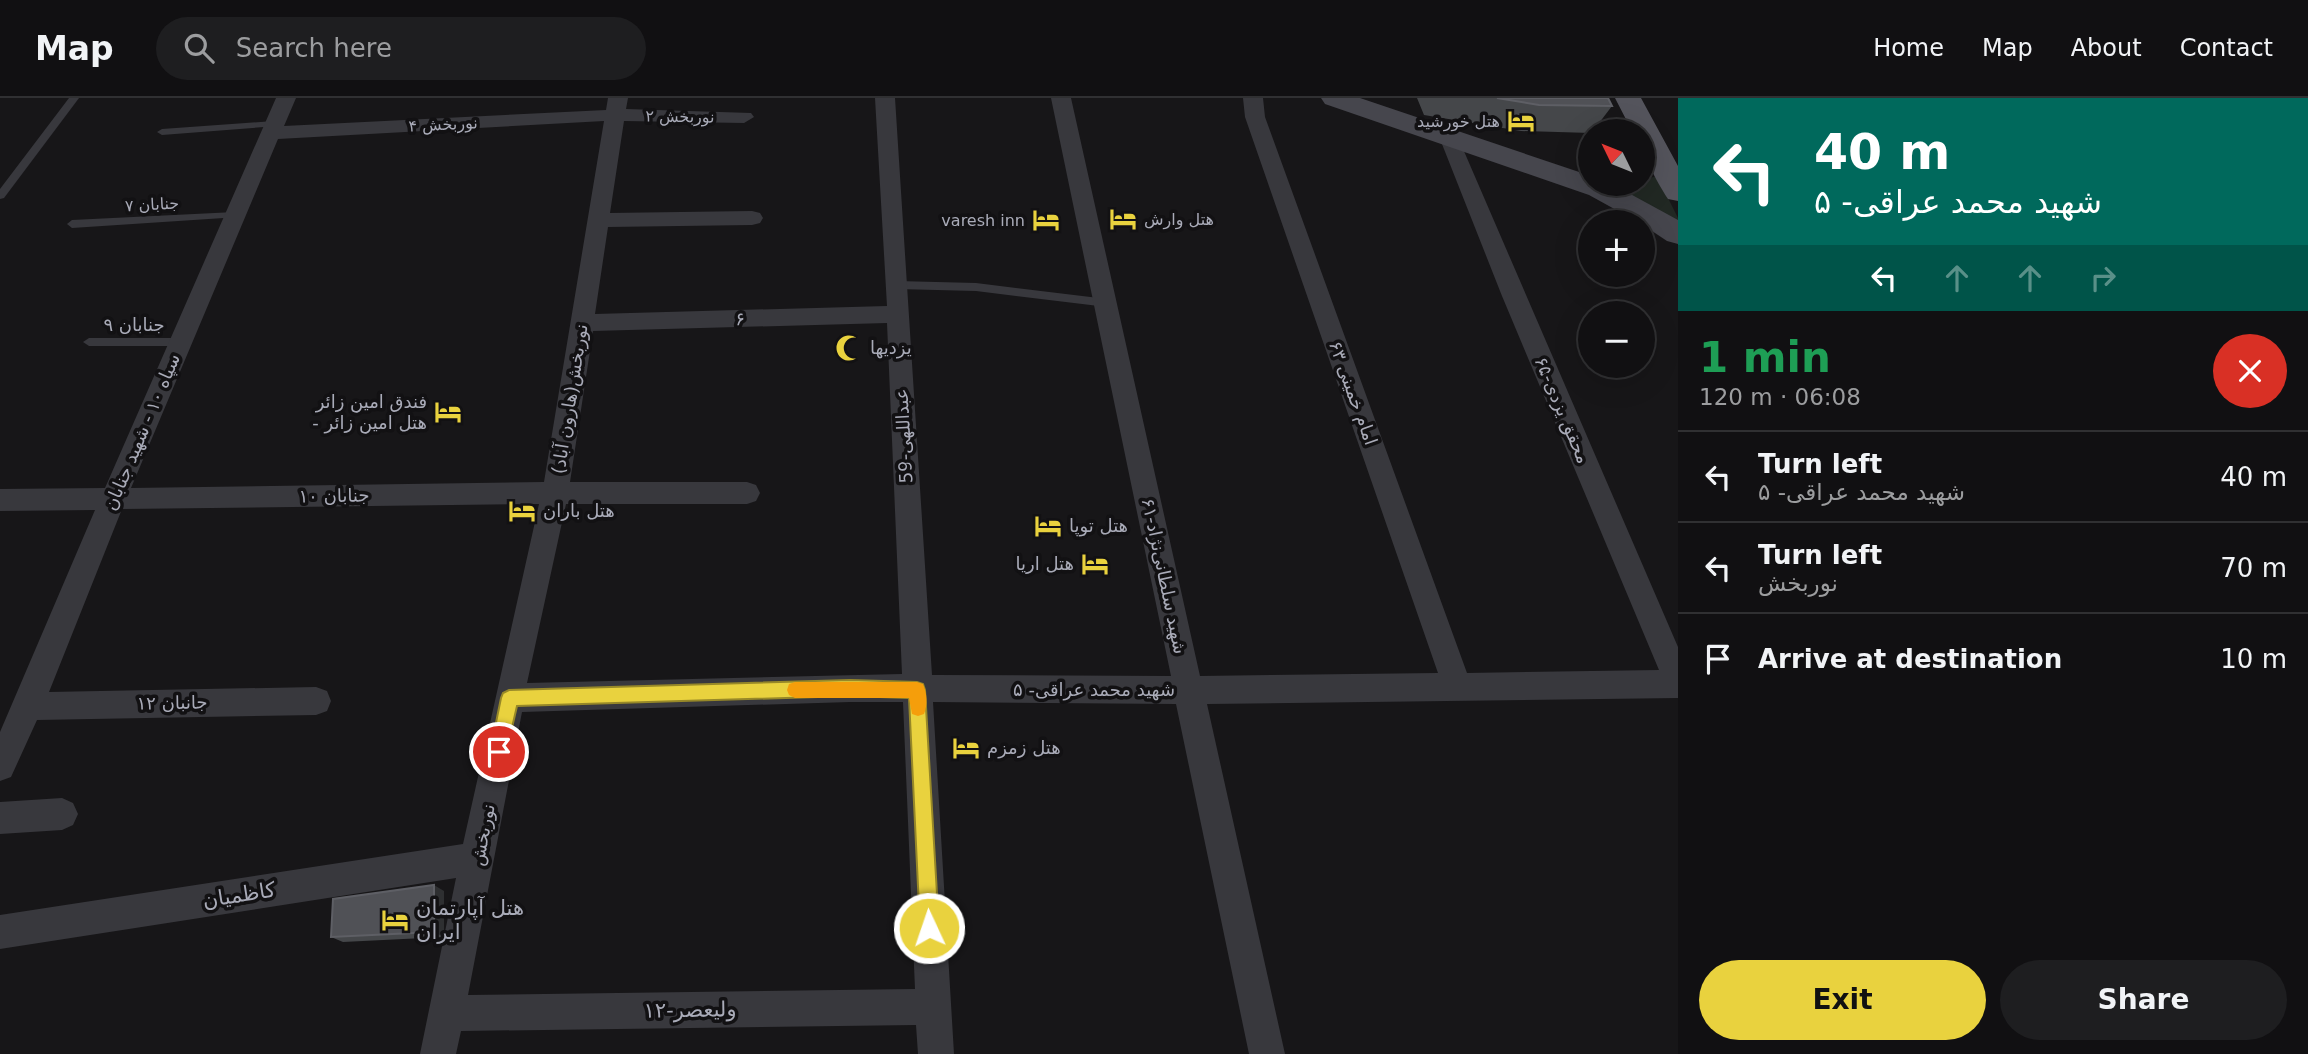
<!DOCTYPE html>
<meta charset="utf-8">
<style>
body{margin:0;font-family:"DejaVu Sans",Cairo,sans-serif;background:#1e1e20;color:#f1f3f6;height:100vh;display:flex;flex-direction:column;font-size:26px;white-space:nowrap}
*{box-sizing:border-box;margin:0}
p{font-size:23px;color:#9c9d9f}
.icon{flex:none;width:38px;height:38px;fill:none;stroke:currentColor;stroke-width:2;stroke-linecap:round;stroke-linejoin:round}
.map{position:relative;flex:1;overflow:hidden}
.drawer{display:flex;flex-direction:column;background:#111012;width:630px}
.drawer>*{flex:none}
.guide{background:#00695c;color:#fff;overflow:hidden}
.needle{width:46px;rotate:313deg}
.fabs{position:absolute;left:1578px;top:21px;display:grid;gap:14px}
.fabs a{display:grid;place-items:center;width:77px;height:77px;border-radius:50%;background:#111012;box-shadow:0 7px 28px #0002,0 0 0 2px #303032;font-size:35px}
.pin{position:absolute;display:grid;place-items:center;width:60px;height:60px;color:#fff;margin:-30px;border:4px solid #fff;border-radius:50%;box-shadow:0 2px 7px #0007}
.me{position:absolute;width:77px;margin:-38px;rotate:357deg;stroke-linejoin:round;filter:drop-shadow(0 0 5px #0008)}
.turn{display:flex;align-items:center;gap:24px;height:147px;padding:0 21px;font-size:32px}
.turn .icon{width:91px;height:91px;stroke-width:2.5}
.turn b{display:block;font-size:49px;line-height:60px}
.lanes{display:flex;align-items:center;height:66px;padding:0 21px;background:#0003;justify-content:center;gap:35px;direction:ltr}
.lanes .off{opacity:.35}
.round{display:grid;place-items:center;flex:none;width:74px;height:74px;border-radius:37px;background:#1e1e20}
.head{display:flex;align-items:center;justify-content:space-between;height:119px;padding:0 21px}
h1{font-size:42px;font-weight:700;line-height:52px;color:#1e9e55}
.button{display:flex;gap:14px;margin-top:auto;padding:14px 21px}
.button a{flex:1;height:80px;border-radius:42px;background:#e9d23e;color:#111;font-size:28px;font-weight:700;line-height:80px;text-align:center}
.button a+a{background:#1e1e20;color:#f1f3f6}
ul{padding:0;list-style:none}
li{display:flex;align-items:center;gap:21px;height:91px;padding:0 21px;border-top:2px solid #303032}
li div{flex:1}
li b{display:block;font-size:26px}
li em{font-style:normal}
header{display:flex;align-items:center;gap:42px;box-sizing:border-box;height:98px;padding:0 35px;background:#111012;border-bottom:2px solid #303032}
header strong{font-size:33px}
nav{display:flex;gap:38px;margin-inline-start:auto;font-size:24px}
.search{width:490px;height:63px;background:#1e1e20;display:flex;align-items:center;gap:18px;box-sizing:border-box;padding:0 24px;border-radius:38px;color:#9c9d9f;font-size:26px}
main{display:flex;flex:1;min-height:0}
.map>svg:first-child{display:block}
.green{fill:#212823}
.lines{fill:none;stroke-linecap:round;stroke-linejoin:round}
.service{fill:#38383d;fill-rule:evenodd}
.minor{fill:#38383d;fill-rule:evenodd}
.secondary{fill:#46464d;fill-rule:evenodd}
.primary{fill:#54545c;fill-rule:evenodd}
.wall{fill:#45474a}
.shaded-wall{fill:#2e2f31}
.building{fill:#505156;stroke:#5e5f65;stroke-width:2}
.route{fill:#e9d23e;stroke:#978828;stroke-width:2}
.slow{fill:#f59e0b}
.labels{text-anchor:middle;stroke-width:7;stroke-linejoin:round;paint-order:stroke}
.far-street-label{font-size:16px;fill:#a9abb8;stroke:#121113}
.far-poi-label{font-size:16px;fill:#a9abb8;stroke:#121113;text-anchor:end}
.street-label{font-size:18px;fill:#a9abb8;stroke:#121113}
.poi-label{font-size:18px;fill:#a9abb8;stroke:#121113;text-anchor:start}
.near-street-label{font-size:21px;fill:#a9abb8;stroke:#121113}
.near-poi-label{font-size:21px;fill:#a9abb8;stroke:#121113;text-anchor:start}
</style>
<header>
<strong>Map</strong>
<div class="search"><svg class="icon" aria-label="search" viewBox="0 0 24 24"><circle cx="10" cy="10" r="6"/><path d="M15 15l6 6"/></svg>Search here</div>
<nav><a>Home</a><a>Map</a><a>About</a><a>Contact</a></nav>
</header>
<main>
<div class="map">
<svg width="1678" height="956" viewBox="0 0 1678 956">
<rect width="100%" height="100%" fill="#171618"/>
<path class="green" d="M1657,78L1678,120V128L1599,88L1643,86V82Z"/>
<g class="lines">
<path class="service" d="M69,0H79L4,100L0,101V91Z
M274,23L279,26L277,28L162,37L157,34L162,31Z
M235,114L239,115V119L72,130L67,126L72,122Z
M897,183L976,185L1107,201L1113,205L1107,209L976,193L897,191L891,187Z
M89,240H180L186,244L180,248H89L83,244Z"/>
<path class="minor" d="M276,0H296L284,28L606,12L608,0H628L626,11L751,15L754,19L744,25L624,23L610,115L752,113L760,115L763,120L760,125L752,127L608,129L595,216L887,208L875,0H895L932,577L1171,578L1051,0H1071L1200,578L1438,575L1245,19L1243,0H1263L1265,19L1467,575L1659,572L1502,198L1440,41L1443,37H1457L1678,549V600L1207,606L1285,956H1249L1176,606L933,604L954,956H918L916,927L461,933L456,956H420L456,780L0,851V817L463,746L539,406L122,411L49,594L316,589L327,593L331,603L327,613L316,617L37,622L11,679L0,683V634L95,412L0,413V391L105,390ZM604,23L544,384L131,390L278,41ZM887,225L902,576L527,585L566,406H747L756,403L760,395L756,387L747,384H570L593,233ZM850,604H903L915,891L468,897L522,614Z
M62,700L73,705L78,716L73,727L62,732L0,736V704Z"/>
<path class="secondary" d="M1321,0H1360L1591,78V86H1612L1678,122V146L1667,143L1643,127V124H1638L1589,97L1325,6Z"/>
<path class="primary" d="M1615,0H1641L1678,68V103L1668,101C1654,79 1643,59 1643,33H1632Z"/>
</g>
<path class="wall" d="M1417,0H1608L1612,8L1593,33H1591V35L1521,33L1424,17Z
M444,793V839L343,844L331,839Z"/>
<path class="shaded-wall" d="M434,787L444,793V839L434,834Z"/>
<path class="building" d="M1497,0H1608L1612,8L1539,7Z
M434,787V834L331,839L333,801Z"/>
<path class="route" d="M850,582L917,584L923,586L925,592L939,830L936,836L929,839L922,836L920,830L909,600L850,598L517,608L505,660L499,662L493,660L490,654L501,600L503,595L509,592Z"/>
<path class="slow" d="M795,584H917L923,586C927,595 928,607 924,616L918,618L912,616L909,600H795L789,597L787,592L789,586Z"/>
<defs>
<g id="hotel-bare" transform="scale(2.1)"><path d="M-6-4.5h1.5V1H6V5H4.5V3h-9V5H-6ZM-4 0a1.8 1.8 0 1 1 3.6 0ZM.5 0V-2.5h3Q6-2.5 6 0Z" fill="#e9d23e" stroke="#121113" stroke-width="2.5" paint-order="stroke"/></g>
<g id="mosque-bare" transform="scale(2.1)"><path d="M3.5-4.9A6 6 0 1 0 3.5 4.9A5 5 0 1 1 3.5-4.9Z" fill="#e9d23e" stroke="#121113" stroke-width="2.5" paint-order="stroke"/></g>
</defs>
<g fill-rule="evenodd">
<use href="#hotel-bare" x="1521" y="23"/>
<use href="#hotel-bare" x="1123" y="121"/>
<use href="#hotel-bare" x="1046" y="122"/>
<use href="#mosque-bare" x="849" y="250"/>
<use href="#hotel-bare" x="448" y="314"/>
<use href="#hotel-bare" x="522" y="413"/>
<use href="#hotel-bare" x="1048" y="428"/>
<use href="#hotel-bare" x="1095" y="466"/>
<use href="#hotel-bare" x="966" y="650"/>
<use href="#hotel-bare" x="395" y="822"/>
</g>
<g class="labels">
<g class="far-street-label">
<text transform="translate(680 18) rotate(1)" y="6">نوربخش ۲</text>
<text transform="translate(443 26) rotate(-3)" y="6">نوربخش ۴</text>
<text transform="translate(152 106) rotate(-3)" y="6">جنابان ۷</text>
</g>
<g class="far-poi-label">
<text x="1500" y="29">هتل خورشید</text>
<text x="1144" y="127" text-anchor="start">هتل وارش</text>
<text x="1025" y="128">varesh inn</text>
</g>
<g class="street-label">
<text transform="translate(740 221) rotate(-2)" y="6">۶</text>
<text x="134" y="233">جنابان ۹</text>
<text transform="translate(1353 295) rotate(70)" y="6">امام خمینی ۶۳</text>
<text transform="translate(570 301) rotate(-81)" y="6">نوربخش(هارون آباد)</text>
<text transform="translate(1562 312) rotate(67)" y="6">محقق یزدی-۶۵</text>
<text transform="translate(142 334) rotate(-67)" y="6">سپاه ۱۰ - شهید جنابان</text>
<text transform="translate(904 338) rotate(-93)" y="6">عبداللهی-59</text>
<text transform="translate(334 398) rotate(-1)" y="6">جنابان ۱۰</text>
<text transform="translate(1164 478) rotate(78)" y="6">شهید سلطانی‌نژاد-۶۱</text>
<text x="1094" y="598">شهید محمد عراقی- ۵</text>
<text transform="translate(172 605) rotate(-1)" y="6">جانبان ۱۲</text>
<text transform="translate(483 737) rotate(-79)" y="6">نوربخش</text>
</g>
<g class="poi-label">
<text x="870" y="256">یزدیها</text>
<text x="427" y="310" text-anchor="end">فندق امین زائر<tspan x="427" dy="21">- هتل امین زائر</tspan></text>
<text x="543" y="419">هتل باران</text>
<text x="1069" y="434">هتل توپا</text>
<text x="1074" y="472" text-anchor="end">هتل اریا</text>
<text x="987" y="656">هتل زمزم</text>
</g>
<g class="near-street-label">
<text transform="translate(239 797) rotate(-9)" y="7">کاظمیان</text>
<text transform="translate(690 912) rotate(-1)" y="7">ولیعصر-۱۲</text>
</g>
<g class="near-poi-label">
<text x="416" y="817">هتل آپارتمان<tspan x="416" dy="24">ایران</tspan></text>
</g>
</g>
</svg>
<div class="fabs">
<a><svg class="needle" viewBox="-14 -14 28 28"><path d="M0-13l5 13h-10z" fill="#e53935"/><path d="M0 13l5-13h-10z" fill="#9c9d9f"/></svg></a>
<a>+</a>
<a>−</a>
</div>
<div class="pin" style="left:499px;top:654px;background:#d93025"><svg class="icon" aria-label="arrive" viewBox="0 0 24 24"><path d="M6 21V4h12l-3 4 3 4H6"/></svg></div>
<svg class="me" style="left:929px;top:830px" viewBox="-20 -20 40 40"><circle r="17" fill="#e9d23e" stroke="#fff" stroke-width="3"/><path d="M0-11L8 9 0 5-8 9z" fill="#fff"/></svg>
</div>
<section class="drawer">
<div class="guide">
<div class="turn"><svg class="icon" aria-label="left" viewBox="0 0 24 24"><path d="M17 20v-9H6M10 6l-5 5 5 5"/></svg><div><b>40 m</b>شهید محمد عراقی- ۵</div></div>
<div class="lanes"><svg class="icon" aria-label="left" viewBox="0 0 24 24"><path d="M17 20v-9H6M10 6l-5 5 5 5"/></svg><svg class="icon off" aria-label="ahead" viewBox="0 0 24 24"><path d="M12 20V5M6 11l6-6 6 6"/></svg><svg class="icon off" aria-label="ahead" viewBox="0 0 24 24"><path d="M12 20V5M6 11l6-6 6 6"/></svg><svg class="icon off" aria-label="right" viewBox="0 0 24 24"><path d="M7 20v-9h11M14 6l5 5-5 5"/></svg></div>
</div>
<div class="head"><div><h1>1 min</h1><p>120 m · 06:08</p></div><a class="round" style="background:#d93025;color:#fff"><svg class="icon" aria-label="close" viewBox="0 0 24 24"><path d="M6 6l12 12M18 6L6 18"/></svg></a></div>
<ul>
<li><svg class="icon" aria-label="left" viewBox="0 0 24 24"><path d="M17 20v-9H6M10 6l-5 5 5 5"/></svg><div><b>Turn left</b><p>شهید محمد عراقی- ۵</p></div><em>40 m</em></li>
<li><svg class="icon" aria-label="left" viewBox="0 0 24 24"><path d="M17 20v-9H6M10 6l-5 5 5 5"/></svg><div><b>Turn left</b><p>نوربخش</p></div><em>70 m</em></li>
<li><svg class="icon" aria-label="arrive" viewBox="0 0 24 24"><path d="M6 21V4h12l-3 4 3 4H6"/></svg><div><b>Arrive at destination</b></div><em>10 m</em></li>
</ul>
<div class="button"><a>Exit</a><a>Share</a></div>
</section>
</main>
